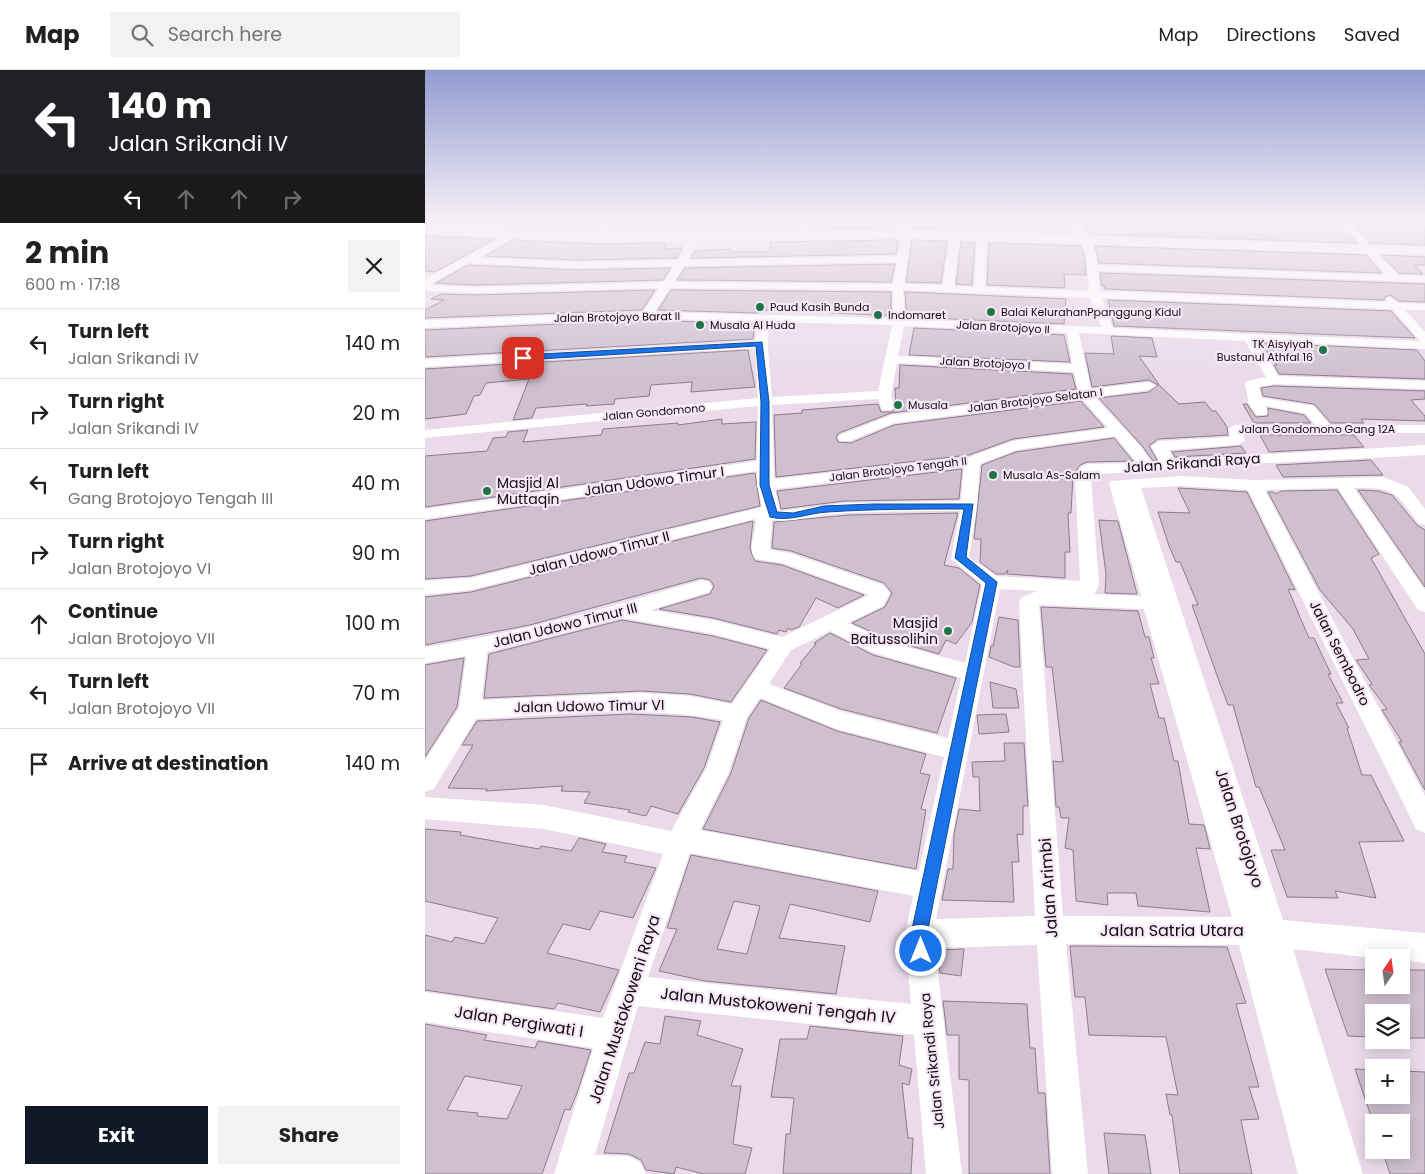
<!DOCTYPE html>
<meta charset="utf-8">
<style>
body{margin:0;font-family:Poppins,sans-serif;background:#f2f2f2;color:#202124;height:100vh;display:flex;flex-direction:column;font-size:19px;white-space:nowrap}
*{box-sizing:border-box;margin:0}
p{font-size:16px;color:#757577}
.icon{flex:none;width:28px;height:28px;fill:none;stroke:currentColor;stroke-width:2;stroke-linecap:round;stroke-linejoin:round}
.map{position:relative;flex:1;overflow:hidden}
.side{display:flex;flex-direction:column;background:#fff;width:425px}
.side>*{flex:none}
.top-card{background:#202124;color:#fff;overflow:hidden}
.needle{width:32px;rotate:13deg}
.controls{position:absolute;left:940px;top:879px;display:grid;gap:10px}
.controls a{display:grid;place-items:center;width:45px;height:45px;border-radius:0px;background:#fff;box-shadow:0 2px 12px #0003;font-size:25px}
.pin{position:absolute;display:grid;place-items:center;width:42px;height:42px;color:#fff;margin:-21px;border-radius:10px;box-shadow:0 2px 8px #0006}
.me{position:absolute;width:55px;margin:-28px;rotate:0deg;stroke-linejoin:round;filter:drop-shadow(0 0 4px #0008)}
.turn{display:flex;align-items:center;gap:18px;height:105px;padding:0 25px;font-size:22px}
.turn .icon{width:65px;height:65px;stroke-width:2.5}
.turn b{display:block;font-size:35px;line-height:42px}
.lanes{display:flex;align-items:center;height:48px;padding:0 25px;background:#0003;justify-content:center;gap:25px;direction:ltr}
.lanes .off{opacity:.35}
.round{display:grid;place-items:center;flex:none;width:52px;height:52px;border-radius:0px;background:#f2f2f2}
.overview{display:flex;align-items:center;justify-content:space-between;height:85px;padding:0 25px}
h1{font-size:30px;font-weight:700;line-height:38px}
.primary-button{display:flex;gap:10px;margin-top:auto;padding:10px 25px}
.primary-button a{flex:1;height:58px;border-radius:0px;background:#111827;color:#fff;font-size:20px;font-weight:700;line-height:58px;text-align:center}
.primary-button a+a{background:#f2f2f2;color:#202124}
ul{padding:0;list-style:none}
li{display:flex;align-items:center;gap:15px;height:70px;padding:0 25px;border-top:1px solid #e0e0e0}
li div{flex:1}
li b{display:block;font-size:19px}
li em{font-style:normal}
header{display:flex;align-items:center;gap:30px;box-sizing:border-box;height:70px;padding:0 25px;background:#fff;border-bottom:1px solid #e0e0e0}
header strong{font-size:24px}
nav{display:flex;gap:28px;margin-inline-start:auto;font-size:18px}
.search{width:350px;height:45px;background:#f2f2f2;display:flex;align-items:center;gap:12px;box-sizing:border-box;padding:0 18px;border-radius:0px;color:#757577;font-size:19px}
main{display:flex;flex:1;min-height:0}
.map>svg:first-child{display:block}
.building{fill:#d0c0cf;stroke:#8a7c89;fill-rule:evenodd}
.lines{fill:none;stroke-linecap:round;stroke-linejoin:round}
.street{fill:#fff;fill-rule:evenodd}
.secondary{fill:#fff;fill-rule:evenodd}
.route{fill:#1a73e8;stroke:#114b97}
.poi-dot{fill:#207547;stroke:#f8e8f7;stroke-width:2}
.labels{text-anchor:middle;stroke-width:4.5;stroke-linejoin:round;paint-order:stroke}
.far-poi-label{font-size:11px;fill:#110b10;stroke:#f8e8f7;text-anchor:start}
.far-street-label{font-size:11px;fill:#110b10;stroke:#f8e8f7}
.street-label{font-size:14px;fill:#110b10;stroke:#f8e8f7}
.poi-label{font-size:14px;fill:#110b10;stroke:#f8e8f7;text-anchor:start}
.near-street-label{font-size:16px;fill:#110b10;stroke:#f8e8f7}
</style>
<header>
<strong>Map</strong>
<div class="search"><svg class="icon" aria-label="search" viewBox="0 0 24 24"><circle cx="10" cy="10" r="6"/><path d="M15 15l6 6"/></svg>Search here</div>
<nav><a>Map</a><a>Directions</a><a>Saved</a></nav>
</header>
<main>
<section class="side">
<div class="top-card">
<div class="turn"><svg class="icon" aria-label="left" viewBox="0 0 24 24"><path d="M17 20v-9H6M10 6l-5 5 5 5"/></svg><div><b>140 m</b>Jalan Srikandi IV</div></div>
<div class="lanes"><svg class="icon" aria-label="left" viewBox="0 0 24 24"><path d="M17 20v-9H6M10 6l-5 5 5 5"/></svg><svg class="icon off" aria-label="ahead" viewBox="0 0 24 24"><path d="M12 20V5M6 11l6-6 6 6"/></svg><svg class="icon off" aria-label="ahead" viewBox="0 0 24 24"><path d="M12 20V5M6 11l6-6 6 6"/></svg><svg class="icon off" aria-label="right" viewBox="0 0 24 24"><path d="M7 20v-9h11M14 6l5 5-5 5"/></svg></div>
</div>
<div class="overview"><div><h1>2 min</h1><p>600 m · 17:18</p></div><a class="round"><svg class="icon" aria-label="close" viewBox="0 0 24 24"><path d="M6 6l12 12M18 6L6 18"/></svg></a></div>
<ul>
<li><svg class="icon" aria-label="left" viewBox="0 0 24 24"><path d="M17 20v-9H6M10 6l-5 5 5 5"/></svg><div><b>Turn left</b><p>Jalan Srikandi IV</p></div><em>140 m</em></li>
<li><svg class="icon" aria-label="right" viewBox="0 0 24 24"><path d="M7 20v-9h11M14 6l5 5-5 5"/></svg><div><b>Turn right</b><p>Jalan Srikandi IV</p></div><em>20 m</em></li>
<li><svg class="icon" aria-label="left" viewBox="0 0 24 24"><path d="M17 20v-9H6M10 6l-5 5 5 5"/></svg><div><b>Turn left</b><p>Gang Brotojoyo Tengah III</p></div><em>40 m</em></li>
<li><svg class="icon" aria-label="right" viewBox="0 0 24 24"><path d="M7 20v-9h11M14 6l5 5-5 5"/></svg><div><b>Turn right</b><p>Jalan Brotojoyo VI</p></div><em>90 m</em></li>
<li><svg class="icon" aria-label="ahead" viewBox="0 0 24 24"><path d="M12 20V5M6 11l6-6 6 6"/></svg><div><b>Continue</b><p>Jalan Brotojoyo VII</p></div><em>100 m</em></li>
<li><svg class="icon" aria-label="left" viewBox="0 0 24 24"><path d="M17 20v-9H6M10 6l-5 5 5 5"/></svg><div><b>Turn left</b><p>Jalan Brotojoyo VII</p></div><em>70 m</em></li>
<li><svg class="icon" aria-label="arrive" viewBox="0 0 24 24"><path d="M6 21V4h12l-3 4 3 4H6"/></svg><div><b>Arrive at destination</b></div><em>140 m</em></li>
</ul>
<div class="primary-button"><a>Exit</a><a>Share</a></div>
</section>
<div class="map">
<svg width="1000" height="1104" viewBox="0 0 1000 1104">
<rect width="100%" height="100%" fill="#ebdbea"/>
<path class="building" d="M406,151H453L452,158L403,159Z
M490,151H547L546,160L489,158Z
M659,151H911L932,173L665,164Z
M925,151L1000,153V175L944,173L943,169Z
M0,166L70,169L10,202L0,201Z
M88,170L175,174L241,173L239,179L257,178L252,188L152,190L60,186Z
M473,170L471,184L266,188L270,181L306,179L305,182H344L346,172Z
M487,170L522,171L516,213L481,212Z
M536,172H550L547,215L531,214Z
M564,173L656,176L659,184L661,205L639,204L640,218L562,215Z
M670,176L941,185L957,203L674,193Z
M957,185L1000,187V195H989L998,204L974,203Z
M470,194L466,212L252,210L260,198Z
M43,195L152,200L246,198L238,210L50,215L11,213Z
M675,203L1000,214V232L974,231L965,225L960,227L959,230L680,219L679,216H677Z
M230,220L217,240L0,248V240L19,230L6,229L16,224L50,225Z
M246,220L466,222V246L356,240H339L338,242L332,243L233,240Z
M480,222L641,229L639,254L482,247Z
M683,230L966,241L990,268L689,256Z
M222,250L330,254L328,269L0,287V260Z
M489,258L639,265L645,292L484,285Z
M686,266L727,268L732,287L714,286L735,316L754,334L780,332L787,341H791L802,357L803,365L733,369L724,376L732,390L728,391L718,377L674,328L724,322L733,315L724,310L667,317L660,283L689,284Z
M836,273L992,280L1000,291V309L854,304L849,295H852Z
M323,280L330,317L266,322L267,312L226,315L224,326L190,329L189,334L161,336L162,334L111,338L107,348L88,350L104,309L61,313L55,325L49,326L41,344L0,349V299Z
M475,295L647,304L651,319L466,343L414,363L411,367L413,372L426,373L469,355L656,331L679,357L588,369L544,385L351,407L349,345L377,343V340L453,334L456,342H467L471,337L470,318H474Z
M849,316L1000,321V329L986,330L1000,346V351L936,349L939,353H906L889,334L838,326L836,318Z
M818,334H822L831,347L843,346V338L879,345L886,353H829Z
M297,349V354L331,352L330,389L0,437V386L62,381L68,368L81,367L83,362L103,360L98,372L176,365L178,359L253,353V355Z
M835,365H929L939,377L844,382Z
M689,368L708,391L662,392L655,395L648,405L646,443H643L645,482H640V508L582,504L583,500L580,504H571L555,492L556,469H549L557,395L591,382Z
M816,376L821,383L750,387L747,382Z
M946,390L958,405L858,407L851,395Z
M537,399L534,429L419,431L356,439L352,421Z
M330,403L335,436L46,506L0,509V451Z
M753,418L822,422L870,520L863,519L884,568H889L906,604H903L918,633H911L924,658H922L937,705H946L979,771L934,772L951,828L910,821L913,828L862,827L846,780H860L834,717H831L808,635H803L794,611L767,535H773L755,492H751L744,476L733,442L765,443Z
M912,420L954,484L946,488L1000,584V720L974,672H977L957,640L962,639L944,615L947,614L931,590L944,589L928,559L895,520L843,422H849L851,424L856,421Z
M933,420L953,421L967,425L992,455L1000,460V517Z
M533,443L519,495L534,498L555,515L547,552L531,574L521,570L514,584L465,570L427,553L460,537L467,523L459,513L366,481L347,478L349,452L424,445Z
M674,450L693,451L712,524L680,523L681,504Z
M328,451L325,479L330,491L357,495L439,525L413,538L391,528L374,557L366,560L363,558L361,562L354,560L352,564L288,548L234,539L285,524L289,516L285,510L276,508L105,555L0,575V527L46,522Z
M616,537L713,541L720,567H724L729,588H726L734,614H725L734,648H739L749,691H753L764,754L779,755L781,762L785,779L771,778L785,842L713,836L711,823H682L683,835L651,831L648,780L640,778L644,748H636L634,737H631L628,691L638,692L627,597H621Z
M574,547L593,550L595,597H589L564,587L566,576H568Z
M197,550L288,566L342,580L306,632L265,624L216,621L59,628L64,584Z
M405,563L448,585L531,608L512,663L416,639L359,618L377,594L375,593L391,574L389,573Z
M39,588L32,637L0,687V595Z
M565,612L591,619L594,638H568Z
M336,630L412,661L501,684L495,703L505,705L496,739L501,740L491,799L278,759L306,703L324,648Z
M206,644L267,647L295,652L279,698L253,744L226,736L221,746L203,742L205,740L159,733L165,722L136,721L138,716L61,721L62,719L23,718L48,675H37L52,651Z
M581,644L584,662L554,664L552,645Z
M579,673H599L603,736H598V765L592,764L594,792H587L589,832L517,830L523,799H528L529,764L534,739L555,741L554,707H548L547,692L580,691Z
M0,759L36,762L35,765L114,779L116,776L146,781L154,768L181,774L177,782L202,786L199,792L231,798L208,848L175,841L165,860L138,854L122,883L194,900L175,942L133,933L129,939L0,920V865L27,872L30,867L59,874L73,848L0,831Z
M266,785L453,821L445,852L365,834L354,868L420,876L411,924L280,911L234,901L252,859L242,858ZM309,831L335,836L322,884L292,879Z
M645,876L802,877L821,933L811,934L834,1017H824L834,1049L816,1050L827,1104H755L747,1045H745L741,1024L753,1025L741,967L664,965L660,927H650Z
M539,879L536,906L515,903L512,880Z
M900,899L949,900V915H976V900H1000V968H976V942H949V967L923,966Z
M518,931L602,934L605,978H610L613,1023H620L625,1104H544V1010L534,1009V965H522Z
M240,946L276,951L272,965L318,979L306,1016H316L308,1074L327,1078L320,1104H279L251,1097L249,1104L221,1100L216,1090L204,1084L179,1083L204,1003H209L220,972L235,974Z
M0,954L62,965L59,970L110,978L113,971L166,980L152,1023L145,1040L140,1039L117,1104H0ZM40,1006L97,1016L82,1049L52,1046L53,1043L22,1040Z
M385,956L478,966L474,995L487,999L484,1015L477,1013L483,1068H488L486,1104H358L361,1064H365L369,1028L346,1027L355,969H382Z
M930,999L949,1000V1025H976V1001L1000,1002V1104H965L957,1080H976V1052H948Z
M679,1063L720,1065L726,1104H684Z"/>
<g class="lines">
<path class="street" d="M182,151H192L179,163H173V159Z
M379,151H388L379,161L374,158Z
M648,151H657L671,184L672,195L961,205L938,179L943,176L946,177L973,205L1000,206V212L673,201L675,221L961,232V228L965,227L973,233L1000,234V240H980L1000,262V279L833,271L853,306L1000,311V319L849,314L834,317L837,328L889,336L905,355H1000V363H818L820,371L813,375L744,380L750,391C833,383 917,381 1000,375V385C936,389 873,391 809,395C762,397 715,403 668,404L666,406L674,515L670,523L666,524L716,526L684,414L686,411L757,406L829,410L958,407L983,417L1000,439V455L994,454C970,422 971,417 929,418L1000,520V542L993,540L913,418L840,420L1000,726V763L991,759L823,420L757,416L716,418L858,850L1000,863V893L976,890V888H949L868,879L938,1104H873L814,875L641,874L663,1104H627L612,875L510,878L537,1104H501L489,965L213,936L170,1085L203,1086L215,1092L221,1104H129L168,978L0,952V922L178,948L238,784L119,759L0,749V727L119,735L246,761L281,699L298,650C217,635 134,645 51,649L9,719L0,722V690L34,638L41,586L0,593V577C95,563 185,537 277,510L284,512L287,517L284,522L226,540L288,550L357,567L444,525L357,493L330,489C321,476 333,462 330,449L46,520L0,525V511L46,508L337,437L332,415V401L0,449V439L332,391L333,336L0,368V360L333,328L330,278L0,297V289L330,271L332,252L222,248L0,258V250L218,242L234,218L50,223L0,221V209L85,163L88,164V168L53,188L152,192L253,190L264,167L269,164L274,167L263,190L473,186L477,158L482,155L487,158L479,214L518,215L525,167L530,164L535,167L529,216L549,217L552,168L557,165L562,168L560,217L664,221L661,184ZM472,192L468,214L249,212L259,196ZM43,193L152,198L249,196L239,212L50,217L4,215ZM245,218L468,220V248L230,242ZM478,220L665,228L676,257L480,249ZM677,228L967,239L995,271L688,258ZM343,252L467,255L453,321L347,327L343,279ZM479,256L642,263L647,294L473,286ZM654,263L820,271L841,307L822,311L820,314L824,334L831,345H841L843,342L840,336L880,343L890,355H810L803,359L805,367L734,371L726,376L735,392L727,393L717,378L670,327L724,320L731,316L724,312L666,319ZM472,293L649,302L653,321L466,345L415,365L413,368L415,371H425L469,353L657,329L683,358L588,371L544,387L349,409L347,335L453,329L457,340H467L469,337L466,325ZM690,366L712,393L663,394L657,396L650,406L655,511L571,506L544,487L552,436L555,394L591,380ZM539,397L536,431L419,433L355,441L350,419ZM535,441L526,489L557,514L540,593L464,572L423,553L458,536L465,523L458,515L365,483L345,480L347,450C368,453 387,445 408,444C450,441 492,441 535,441ZM575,519L612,521L597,527L594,532L610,846L511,849ZM614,535L719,539L807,847L638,846ZM197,548L288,564L345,579L307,634L265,626L216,623L57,630L62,582ZM405,561L449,583L536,608L523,668L415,641L344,614L366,580ZM335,628L412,659L519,687L494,801L275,760L304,702L322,647ZM265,783L488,826L480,864L486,934L223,907Z
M913,151H922L942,170V174H936Z"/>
<path class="secondary" d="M0,156L175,164L479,160L1000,177V185L479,168L175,172L0,164Z"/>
</g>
<linearGradient id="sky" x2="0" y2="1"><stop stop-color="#919bd0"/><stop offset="0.49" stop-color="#f6eff6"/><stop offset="1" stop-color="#f6eff6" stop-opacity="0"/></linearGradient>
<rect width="1000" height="306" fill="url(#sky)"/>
<path class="route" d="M337,272L344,332V415L352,442L368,443L399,436L448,434H548L541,487L572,512L502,864L504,881L501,887L496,890L490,887L486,864L561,513L530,488L539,439C493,439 448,439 403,442C383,443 365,452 345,447L335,415L336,332L331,276L98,290L95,288L98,285Z"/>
<g class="poi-dot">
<circle cx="335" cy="237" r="5"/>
<circle cx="566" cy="242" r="5"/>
<circle cx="453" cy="245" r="5"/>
<circle cx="275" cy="255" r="5"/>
<circle cx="898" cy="280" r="5"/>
<circle cx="473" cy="335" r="5"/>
<circle cx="568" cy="405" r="5"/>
<circle cx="62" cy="421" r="5"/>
<circle cx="523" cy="561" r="5"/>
</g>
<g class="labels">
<g class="far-poi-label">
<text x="345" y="241">Paud Kasih Bunda</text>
<text x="576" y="246">Balai KelurahanPpanggung Kidul</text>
<text x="463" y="249">Indomaret</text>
<text x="285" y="259">Musala Al Huda</text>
<text x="888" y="278" text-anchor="end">TK Aisyiyah<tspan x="888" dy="13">Bustanul Athfal 16</tspan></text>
<text x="483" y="339">Musala</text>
<text x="578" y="409">Musala As-Salam</text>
</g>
<g class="far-street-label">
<text transform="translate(192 247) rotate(-1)" y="4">Jalan Brotojoyo Barat II</text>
<text transform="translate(578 257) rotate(3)" y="4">Jalan Brotojoyo II</text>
<text transform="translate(560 293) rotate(3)" y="4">Jalan Brotojoyo I</text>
<text transform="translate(610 330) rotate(-7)" y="4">Jalan Brotojoyo Selatan I</text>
<text transform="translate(229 342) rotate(-5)" y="4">Jalan Gondomono</text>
<text x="892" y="363">Jalan Gondomono Gang 12A</text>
<text transform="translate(473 399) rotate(-7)" y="4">Jalan Brotojoyo Tengah II</text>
</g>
<g class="street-label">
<text transform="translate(767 393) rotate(-4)" y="5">Jalan Srikandi Raya</text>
<text transform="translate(229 411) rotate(-8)" y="5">Jalan Udowo Timur I</text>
<text transform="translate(174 483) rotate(-14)" y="5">Jalan Udowo Timur II</text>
<text transform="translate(140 555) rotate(-14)" y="5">Jalan Udowo Timur III</text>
<text transform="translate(915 583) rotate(63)" y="5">Jalan Sembodro</text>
<text transform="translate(164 636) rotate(-1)" y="5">Jalan Udowo Timur VI</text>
<text transform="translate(507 991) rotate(-96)" y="5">Jalan Srikandi Raya</text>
</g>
<g class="poi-label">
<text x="72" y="418">Masjid Al<tspan x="72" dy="16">Muttaqin</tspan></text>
<text x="513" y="558" text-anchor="end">Masjid<tspan x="513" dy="16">Baitussolihin</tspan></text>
</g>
<g class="near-street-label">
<text transform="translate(815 758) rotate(72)" y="6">Jalan Brotojoyo</text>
<text transform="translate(623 818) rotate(-94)" y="6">Jalan Arimbi</text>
<text x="747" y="866">Jalan Satria Utara</text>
<text transform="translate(353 935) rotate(6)" y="6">Jalan Mustokoweni Tengah IV</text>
<text transform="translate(199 939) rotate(-72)" y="6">Jalan Mustokoweni Raya</text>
<text transform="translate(94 951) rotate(9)" y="6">Jalan Pergiwati I</text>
</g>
</g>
</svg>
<div class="controls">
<a><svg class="needle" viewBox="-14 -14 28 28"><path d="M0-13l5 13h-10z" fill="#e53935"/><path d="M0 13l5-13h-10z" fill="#757577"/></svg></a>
<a><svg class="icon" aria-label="layers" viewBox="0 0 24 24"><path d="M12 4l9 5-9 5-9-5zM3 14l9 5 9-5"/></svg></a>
<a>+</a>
<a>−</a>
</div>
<div class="pin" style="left:98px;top:288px;background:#d93025"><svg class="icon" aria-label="arrive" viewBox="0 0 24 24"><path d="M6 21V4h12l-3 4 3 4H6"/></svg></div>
<svg class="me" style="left:496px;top:881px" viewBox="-20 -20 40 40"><circle r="17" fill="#1a73e8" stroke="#fff" stroke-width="3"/><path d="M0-11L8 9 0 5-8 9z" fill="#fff"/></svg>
</div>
</main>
